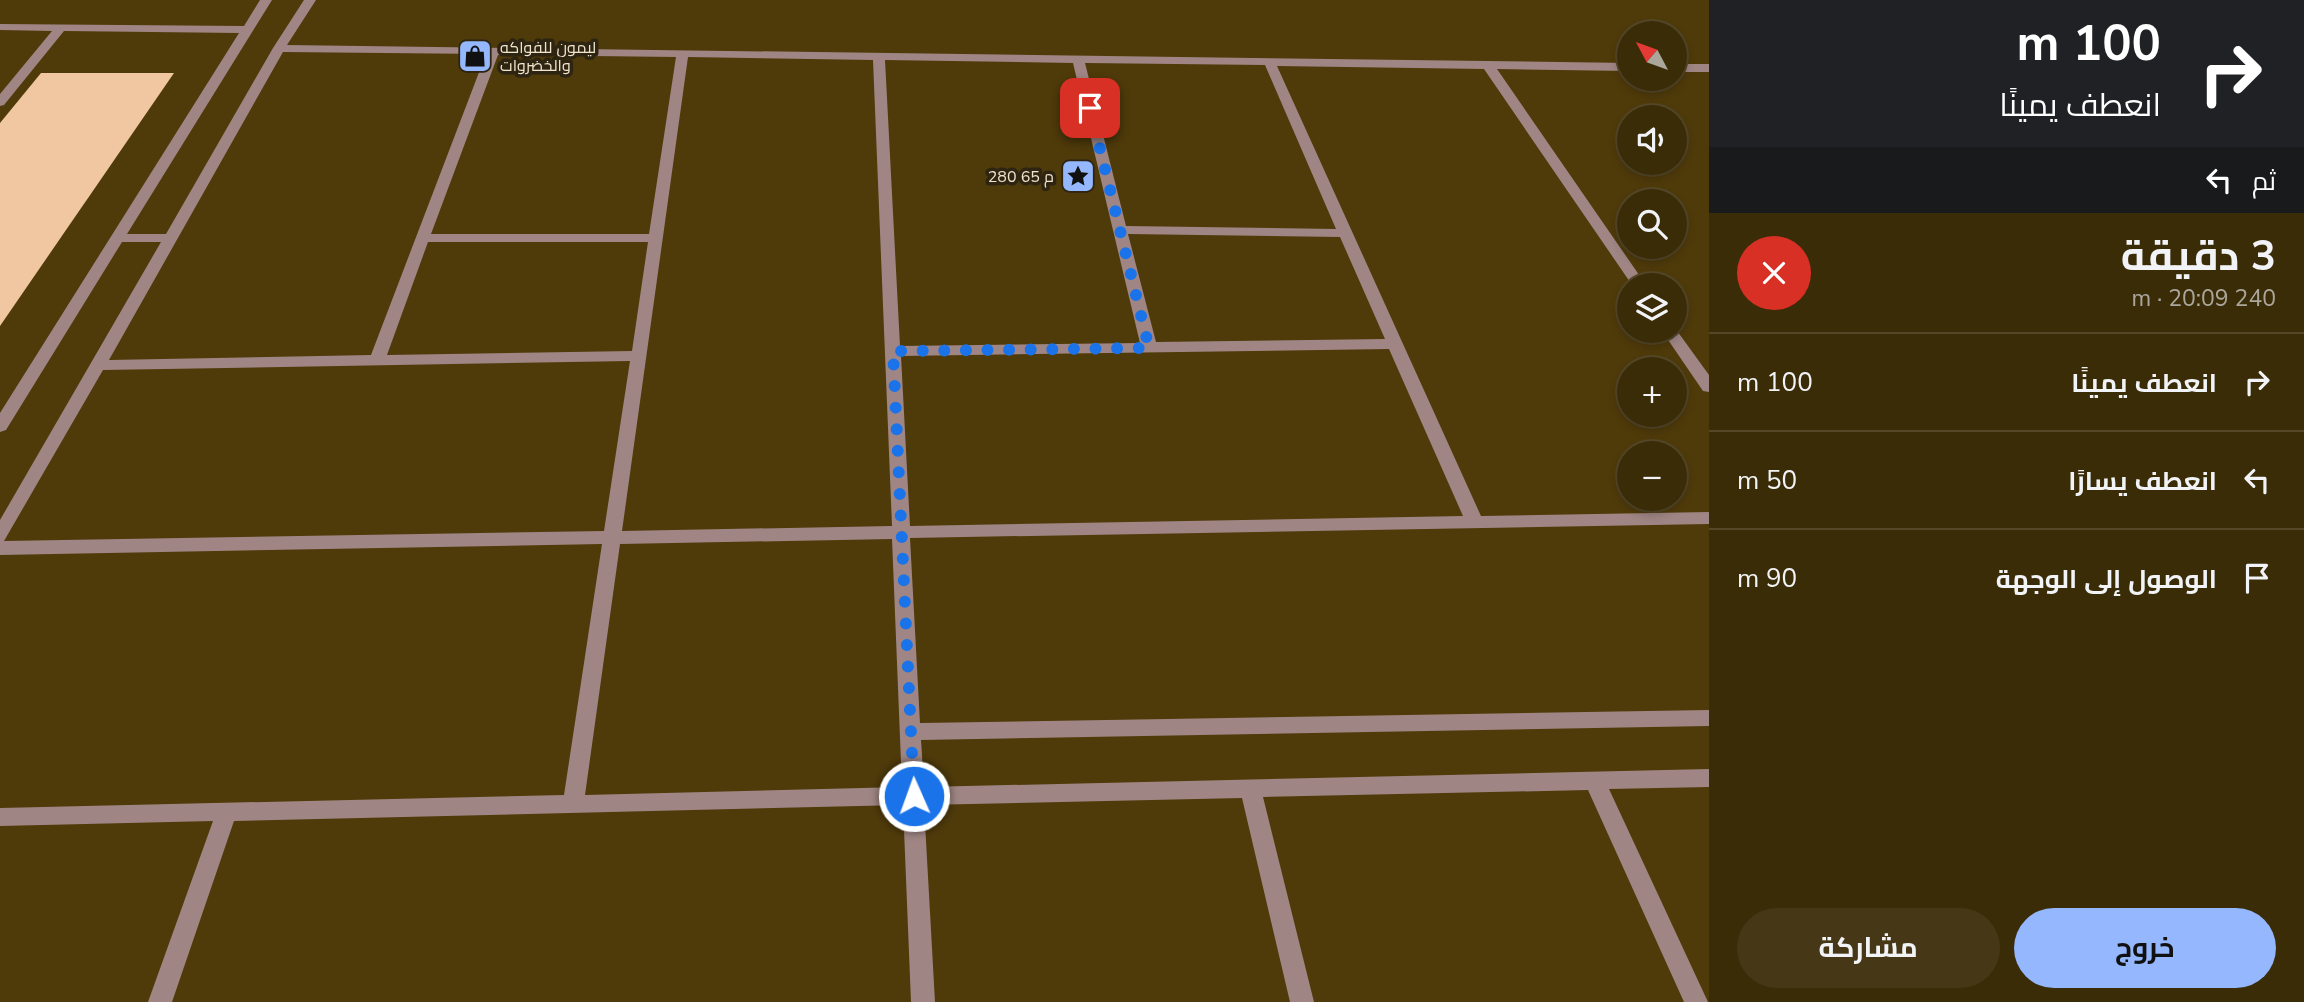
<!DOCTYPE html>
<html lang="ar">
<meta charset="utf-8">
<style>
body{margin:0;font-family:"Nunito Sans",Cairo,sans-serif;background:#463816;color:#f1f3f6;direction:rtl;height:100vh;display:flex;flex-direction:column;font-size:26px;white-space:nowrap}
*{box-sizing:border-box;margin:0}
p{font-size:23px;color:#aca79c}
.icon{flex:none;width:38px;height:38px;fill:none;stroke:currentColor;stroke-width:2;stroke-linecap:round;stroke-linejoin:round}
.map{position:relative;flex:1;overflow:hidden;direction:ltr}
.drawer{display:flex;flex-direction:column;background:#3b2c08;width:595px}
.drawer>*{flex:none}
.guide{background:#202124;color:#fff;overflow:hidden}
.needle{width:46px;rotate:311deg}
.tools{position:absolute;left:1617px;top:21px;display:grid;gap:14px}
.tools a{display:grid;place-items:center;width:70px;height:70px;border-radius:50%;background:#3b2c08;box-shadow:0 4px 10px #0003,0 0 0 2px #544829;font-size:35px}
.pin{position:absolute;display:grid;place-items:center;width:60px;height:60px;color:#fff;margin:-30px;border-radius:14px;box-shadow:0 4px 10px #0006}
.me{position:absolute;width:77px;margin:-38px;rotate:358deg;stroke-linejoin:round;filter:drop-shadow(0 0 5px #0008)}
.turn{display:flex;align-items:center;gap:24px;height:147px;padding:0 28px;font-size:32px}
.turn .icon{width:91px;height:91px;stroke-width:2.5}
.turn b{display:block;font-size:49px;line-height:60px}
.then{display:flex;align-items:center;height:66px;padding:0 28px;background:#0003;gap:14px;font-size:26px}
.round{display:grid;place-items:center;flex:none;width:74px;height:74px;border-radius:37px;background:#463816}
.headline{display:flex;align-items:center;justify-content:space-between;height:119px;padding:0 28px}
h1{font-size:42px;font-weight:700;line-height:52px}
.cta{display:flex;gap:14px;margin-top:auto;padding:14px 28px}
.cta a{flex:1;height:80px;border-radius:42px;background:#94b7fd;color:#111;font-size:28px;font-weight:700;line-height:80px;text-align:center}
.cta a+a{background:#463816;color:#f1f3f6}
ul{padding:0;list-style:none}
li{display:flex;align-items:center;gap:21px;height:98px;padding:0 28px;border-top:2px solid #544829}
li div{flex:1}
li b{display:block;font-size:26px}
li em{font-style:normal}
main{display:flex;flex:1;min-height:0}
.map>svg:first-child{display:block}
.building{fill:#f0c7a1}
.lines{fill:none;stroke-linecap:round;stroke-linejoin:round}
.minor{fill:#9f8684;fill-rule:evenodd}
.route{stroke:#1a73e8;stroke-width:12;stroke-dasharray:0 21.6}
.labels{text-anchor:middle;stroke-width:7;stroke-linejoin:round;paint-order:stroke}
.far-poi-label{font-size:16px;fill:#f0e4cc;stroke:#2d2411;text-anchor:start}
</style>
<main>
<section class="drawer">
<div class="guide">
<div class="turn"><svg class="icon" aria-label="right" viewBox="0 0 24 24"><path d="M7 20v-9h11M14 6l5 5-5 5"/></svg><div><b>100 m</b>انعطف يمينًا</div></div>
<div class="then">ثم<svg class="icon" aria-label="left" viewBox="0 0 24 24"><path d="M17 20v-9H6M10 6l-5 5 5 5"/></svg></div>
</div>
<div class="headline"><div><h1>3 دقيقة</h1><p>240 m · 20:09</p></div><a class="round" style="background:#d93025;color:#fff"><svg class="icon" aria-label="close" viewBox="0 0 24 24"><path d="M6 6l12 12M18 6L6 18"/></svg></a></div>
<ul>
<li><svg class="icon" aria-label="right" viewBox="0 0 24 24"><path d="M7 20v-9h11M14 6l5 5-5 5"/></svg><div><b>انعطف يمينًا</b></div><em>100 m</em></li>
<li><svg class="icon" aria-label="left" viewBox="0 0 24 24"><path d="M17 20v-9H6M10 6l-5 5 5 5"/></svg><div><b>انعطف يسارًا</b></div><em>50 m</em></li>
<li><svg class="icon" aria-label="arrive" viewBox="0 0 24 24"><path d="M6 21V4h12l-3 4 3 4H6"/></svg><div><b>الوصول إلى الوجهة</b></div><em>90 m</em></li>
</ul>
<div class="cta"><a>خروج</a><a>مشاركة</a></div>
</section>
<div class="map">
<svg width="1709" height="1002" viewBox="0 0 1709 1002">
<rect width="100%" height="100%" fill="#4f3a0a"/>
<path class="building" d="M41,73H174L0,326V123Z"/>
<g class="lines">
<path class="minor" d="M260,0H272L127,234H166L273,48L304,0H316L287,45L1629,63V71L1497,69L1646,285H1632L1484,69L1277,66L1481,516L1709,512V524L910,538L920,723L1709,710V726L921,740L924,787L1709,769V787L1609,789L1708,1002H1684L1588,790L1263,797L1314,1002H1290L1242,798L924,805L935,1002H911L903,805L234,821L172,1002H148L213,821L0,826V808L564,795L602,544L0,555V520L161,242H122L6,430L0,432V413L239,33L64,31L4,105L0,106V94L52,31L0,30V24L244,26ZM283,52L486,54L371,355L109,360ZM498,55L676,57L649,234H431ZM688,57L873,60L892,526L622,531ZM885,60L1073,63L1140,343L900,346ZM1085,63L1265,65L1336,229L1126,226ZM1128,234L1340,237L1385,339L1156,342ZM428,242H648L632,351L387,355ZM1389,349L1463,516L910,526L901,356ZM630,361L604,531L4,541L103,370ZM892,539L902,787L585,795L620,544Z
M1675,64H1709V72H1675Z
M1675,328L1709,375V392L1703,391L1662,331H1675Z"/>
</g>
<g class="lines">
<path class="route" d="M914,796L893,351L1149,348L1090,108"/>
</g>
<defs>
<g id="shop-square" transform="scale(1.75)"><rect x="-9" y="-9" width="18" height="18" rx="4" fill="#94b7fd" stroke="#2d2411"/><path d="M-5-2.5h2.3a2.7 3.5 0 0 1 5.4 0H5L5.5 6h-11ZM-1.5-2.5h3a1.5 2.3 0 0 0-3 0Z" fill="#111"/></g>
<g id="sight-square" transform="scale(1.75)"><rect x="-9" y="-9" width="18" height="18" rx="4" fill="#94b7fd" stroke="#2d2411"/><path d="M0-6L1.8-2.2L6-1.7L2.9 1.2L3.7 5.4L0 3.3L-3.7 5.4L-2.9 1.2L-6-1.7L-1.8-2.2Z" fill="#111"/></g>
</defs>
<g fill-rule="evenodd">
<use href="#shop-square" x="475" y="56"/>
<use href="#sight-square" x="1078" y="176"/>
</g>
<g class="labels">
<g class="far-poi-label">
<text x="500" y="53">ليمون للفواكه<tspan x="500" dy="18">والخضروات</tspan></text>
<text x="1054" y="182" text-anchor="end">280 م 65</text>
</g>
</g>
</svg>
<div class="tools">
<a><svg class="needle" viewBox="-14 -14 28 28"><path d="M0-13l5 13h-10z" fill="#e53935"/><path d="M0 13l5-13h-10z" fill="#aca79c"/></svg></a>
<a><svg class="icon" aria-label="sound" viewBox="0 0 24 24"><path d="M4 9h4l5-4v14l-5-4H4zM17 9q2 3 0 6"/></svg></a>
<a><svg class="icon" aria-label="search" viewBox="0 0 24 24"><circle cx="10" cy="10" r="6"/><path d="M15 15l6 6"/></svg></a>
<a><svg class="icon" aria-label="layers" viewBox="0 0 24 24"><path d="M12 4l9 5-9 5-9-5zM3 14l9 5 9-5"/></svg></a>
<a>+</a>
<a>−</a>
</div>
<div class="pin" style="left:1090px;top:108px;background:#d93025"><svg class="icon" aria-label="arrive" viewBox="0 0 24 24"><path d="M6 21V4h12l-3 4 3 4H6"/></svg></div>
<svg class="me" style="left:914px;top:796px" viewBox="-20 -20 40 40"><circle r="17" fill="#1a73e8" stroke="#fff" stroke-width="3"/><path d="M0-11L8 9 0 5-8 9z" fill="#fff"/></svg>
</div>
</main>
